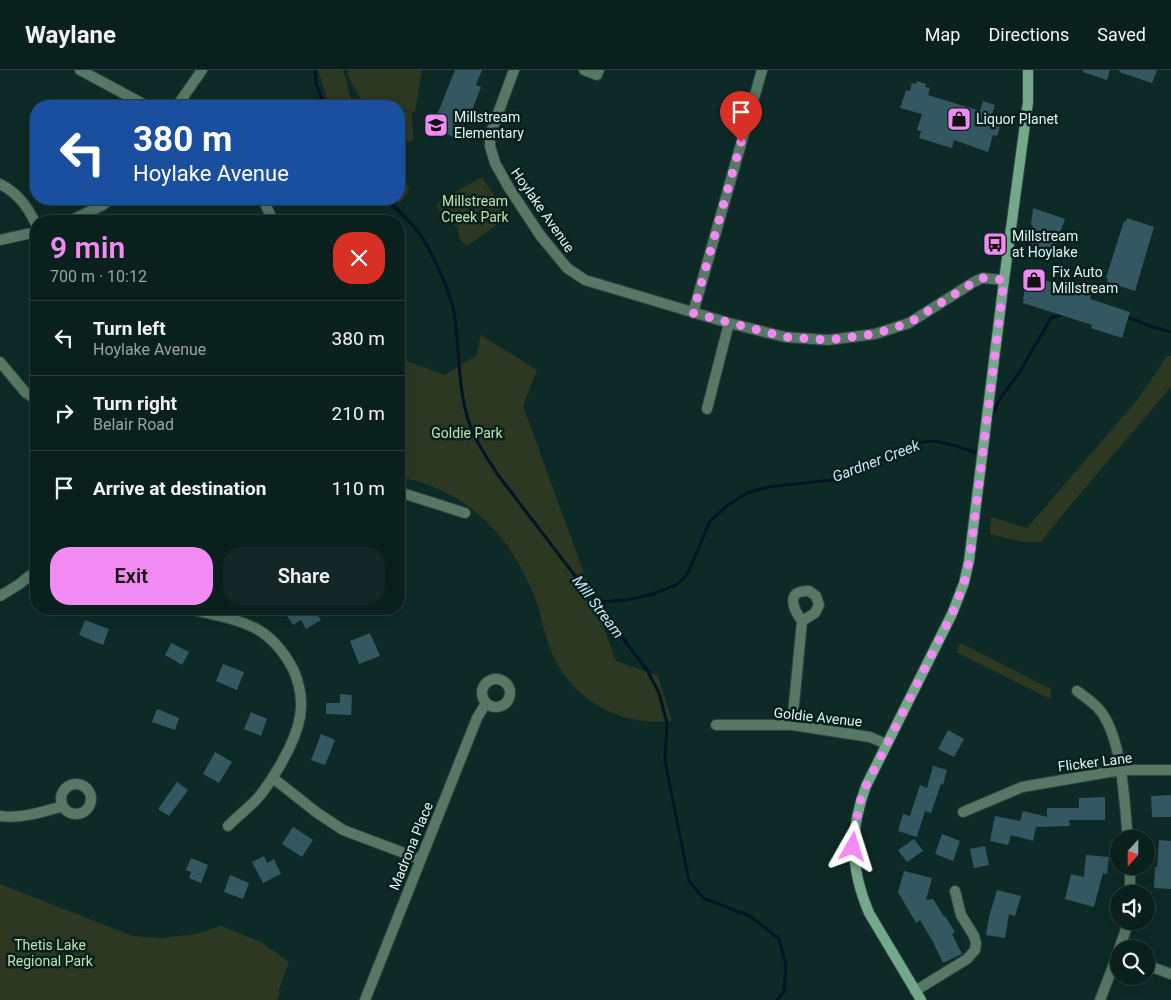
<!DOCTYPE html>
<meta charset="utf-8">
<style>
body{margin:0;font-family:Roboto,sans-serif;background:#132826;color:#f1f3f6;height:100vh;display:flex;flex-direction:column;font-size:19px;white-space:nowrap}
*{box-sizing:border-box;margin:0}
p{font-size:16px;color:#99a3a4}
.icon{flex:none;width:28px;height:28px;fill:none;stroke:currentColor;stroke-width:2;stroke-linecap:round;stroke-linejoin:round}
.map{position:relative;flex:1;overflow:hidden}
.drawer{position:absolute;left:30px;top:145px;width:375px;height:400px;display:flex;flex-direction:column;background:#0a201d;border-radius:20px;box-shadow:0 5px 20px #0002,0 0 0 1px #2a3e3b}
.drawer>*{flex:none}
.hud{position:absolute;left:30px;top:30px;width:375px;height:105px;border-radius:20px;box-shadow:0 5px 20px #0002,0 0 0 1px #2a3e3b;background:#1a4fa0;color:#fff;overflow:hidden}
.needle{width:32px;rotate:201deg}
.buttons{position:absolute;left:1110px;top:760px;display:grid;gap:10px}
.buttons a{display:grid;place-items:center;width:45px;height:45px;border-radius:50%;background:#0a201d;box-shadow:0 5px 20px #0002,0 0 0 1px #2a3e3b;font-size:25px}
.pin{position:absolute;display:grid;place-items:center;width:42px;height:42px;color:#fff;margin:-51px -21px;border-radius:50% 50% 50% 0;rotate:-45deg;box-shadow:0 0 5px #0007}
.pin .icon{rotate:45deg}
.me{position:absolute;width:55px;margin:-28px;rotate:6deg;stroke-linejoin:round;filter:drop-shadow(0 0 4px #0008)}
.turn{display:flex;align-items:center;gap:18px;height:105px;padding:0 20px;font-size:22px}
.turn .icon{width:65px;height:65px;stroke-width:2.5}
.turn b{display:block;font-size:35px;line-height:42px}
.round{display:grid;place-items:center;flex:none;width:52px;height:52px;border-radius:20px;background:#132826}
.summary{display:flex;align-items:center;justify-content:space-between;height:85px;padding:0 20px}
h1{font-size:30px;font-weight:600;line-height:38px;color:#f28af3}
.cta{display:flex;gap:10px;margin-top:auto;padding:10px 20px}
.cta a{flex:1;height:58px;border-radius:20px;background:#f28af3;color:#111;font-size:20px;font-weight:600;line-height:58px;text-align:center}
.cta a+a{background:#132826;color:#f1f3f6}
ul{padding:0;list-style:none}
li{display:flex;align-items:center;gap:15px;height:75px;padding:0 20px;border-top:1px solid #2a3e3b}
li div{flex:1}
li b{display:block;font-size:19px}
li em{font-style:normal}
header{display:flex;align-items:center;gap:30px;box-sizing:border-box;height:70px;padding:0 25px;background:#0a201d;border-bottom:1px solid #2a3e3b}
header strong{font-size:24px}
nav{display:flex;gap:28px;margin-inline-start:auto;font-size:18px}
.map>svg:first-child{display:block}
.green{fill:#2c3822}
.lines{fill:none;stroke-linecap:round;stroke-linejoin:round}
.stream{stroke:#001425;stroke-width:3}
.building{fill:#335861}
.street-casing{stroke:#2b4643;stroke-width:12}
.secondary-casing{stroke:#2b4643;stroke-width:12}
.street{stroke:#577865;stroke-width:10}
.secondary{stroke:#73a88a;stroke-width:10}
.route{stroke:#f28af3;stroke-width:9;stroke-dasharray:0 16.2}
.labels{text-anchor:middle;stroke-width:5;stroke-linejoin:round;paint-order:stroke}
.poi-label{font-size:14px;fill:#e4f4f2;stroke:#03201d;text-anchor:start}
.park-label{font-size:14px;fill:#c4e1ad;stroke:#03201d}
.street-label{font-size:14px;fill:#e4f4f2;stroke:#03201d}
.water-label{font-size:15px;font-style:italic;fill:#c8e5fd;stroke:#03201d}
</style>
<header>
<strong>Waylane</strong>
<nav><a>Map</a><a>Directions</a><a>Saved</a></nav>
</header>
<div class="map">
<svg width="1171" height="930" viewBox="0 0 1171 930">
<rect width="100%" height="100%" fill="#0d2a27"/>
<path class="green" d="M318,0H343L353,36H332L327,28Z
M348,0H422L415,42H412L413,71L399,72V43L410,41L399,40V36L363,34L348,6Z
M399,102L410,119L400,133L388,129H399Z
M482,107L509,146L467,176C461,172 457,165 458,158L452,152L444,147L436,136L441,130Z
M481,265L537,300L523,336L616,591L658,606L672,651C620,657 571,630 551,581C543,559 540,537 530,516C505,459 461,418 399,407V288L444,305L476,286Z
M1167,286H1171V317L1067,439L1041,472H1023L990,464L991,447L1027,458L1138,329Z
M960,573L1051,619V629L956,582Z
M0,814L133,866L162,868L196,864L221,856L261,872L289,892L278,922L280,923L277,930H0Z"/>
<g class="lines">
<path class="stream" d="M315,0L316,13L324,36
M386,129C396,139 407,148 416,159C429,174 450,222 454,242C460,279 457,319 470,355C476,373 488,389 498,405L647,600L659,623L667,653L665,691L689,811L703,828L750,846L779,869L786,895L784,922L777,930
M1125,246L1153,257L1171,262
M990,352L999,330L1019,303L1051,248L1063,244
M595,532L626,530L650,525L676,515L686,506L690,498L710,451L728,435L747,423L768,417L831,410L854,403L866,396L878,393L911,374L922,372L935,371L956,376L981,384"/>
</g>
<path class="building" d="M455,0H482L476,15L481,17L467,53L465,52L462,61L457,60L454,67L432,58Z
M1083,0H1110L1107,10L1083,2Z
M1120,0H1157L1152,13L1119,2Z
M917,11L926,14L925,17L930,18L928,25L980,41L983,31L995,35L992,44L999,46L997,52L1001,54L997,66L993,65L988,82L954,70L952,78L919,68L921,61L917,60L922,44L900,38L906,20L910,21L912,13L916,14Z
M1033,138L1065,149L1051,188L1027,181L1033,156L1031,155Z
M1127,148L1154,157L1135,221L1107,212L1108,209L1106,208L1124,151L1126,152Z
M1026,204L1091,225L1090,229L1130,242L1122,268L1091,258L1092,255L1023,233Z
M298,539H314L321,550L306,559L301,550L293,555L287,546Z
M85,550L109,559L103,575L79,565Z
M370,563L380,586L359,594L350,571Z
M171,573L189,582L182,595L165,585Z
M223,594L244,602L237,620L216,611Z
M340,624L352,625L351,645L326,644V633H340Z
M157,639L179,648L175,660L152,652Z
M251,642L267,649L261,666L244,659Z
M948,660L964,669L954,687L938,679Z
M321,664L335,670L325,695L311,690Z
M215,682L232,692L219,713L203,704Z
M933,696L947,700L943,715L941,714L931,743L925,741L917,767L898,761L903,744L910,746L920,715L927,718Z
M177,712L188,720L169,746L158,739Z
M1171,725V747H1152L1151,726Z
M1105,727V750H1069L1070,756L1036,757L1033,771L1011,765L1008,775L990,771L995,746L1020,751L1023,741L1047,747V738H1079V728Z
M293,757L313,770L302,787L282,774Z
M942,764L960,771L953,791L935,784Z
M914,769L923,781L907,792L898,780Z
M1159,770L1171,771V819L1154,818L1155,797H1157Z
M985,776L989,795L974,798L970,779Z
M1086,785L1109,787L1107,804L1103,803L1094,837L1065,829L1071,804L1084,807Z
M264,786L267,793L274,789L281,804L263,813L252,792Z
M191,788L208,795L201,813L189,808L191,802L186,800Z
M904,801L932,808L926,830L933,829L944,847L945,846L955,862L952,864L962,884L943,893L933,872L920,850L916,853L898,822Z
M230,805L249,813L243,829L224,822Z
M997,820L1021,826L1015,846L1009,844L1005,868L986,865L989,847Z"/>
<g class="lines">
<g class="street-casing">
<path id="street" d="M80,0L147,36
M514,0L490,65V76L495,93L509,118L540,165L567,198L585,210L729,253L785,267L828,270L875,264L909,253L974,212L982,208L1004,210
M584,0L597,5L599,0
M177,36L202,0
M0,114C18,123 27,136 36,154
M263,129L273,151
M70,151L103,135L110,129
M0,170L36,162
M693,243L762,0
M0,292L25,322L36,330
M707,339L729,253
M399,422L465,443
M809,521L816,526L819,535L815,543L802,551C793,539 785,520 809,521Z
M0,526L18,515L36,501
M189,539C211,544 234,548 255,558C272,567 284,582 293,599C309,634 299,662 282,692C274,706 266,719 256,730C247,739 237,747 228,756
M482 623a14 14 0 1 1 28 0a14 14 0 1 1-28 0Z
M1077,621C1084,626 1092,632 1098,638C1123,666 1124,732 1128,769
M716,655H792L870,667L886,674
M792,655L802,551
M273,708L316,742L343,760L420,789
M61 729a15 15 0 1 1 30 0a15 15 0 1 1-30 0Z
M963,742L1022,717L1121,700H1171
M0,746C21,749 42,742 63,736
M1130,796V824
M1119,879L1129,851
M1146,895L1171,904
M915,921L967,889L975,880L976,873L974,866L961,845L955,821
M365,930L477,648L486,633
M1100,930L1119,881"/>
</g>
<g class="secondary-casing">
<path id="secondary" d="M921,930L869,843C850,798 849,762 866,716L952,544L964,513L969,491L1004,210L1028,32V0"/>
</g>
<use href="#street" class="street"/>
<use href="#secondary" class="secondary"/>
</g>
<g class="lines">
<path class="route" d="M741,72L693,243L785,267L828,270L875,264L909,253L974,212L982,208L1004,210L970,487L964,513L952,544L866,716L859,734L853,777"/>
</g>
<defs>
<g id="shop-square" transform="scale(1.25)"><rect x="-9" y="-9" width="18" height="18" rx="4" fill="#f28af3" stroke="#03201d"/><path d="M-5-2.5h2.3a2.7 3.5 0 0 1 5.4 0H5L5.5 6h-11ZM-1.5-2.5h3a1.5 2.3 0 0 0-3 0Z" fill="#111"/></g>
<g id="school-square" transform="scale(1.25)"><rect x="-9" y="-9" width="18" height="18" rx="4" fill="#f28af3" stroke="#03201d"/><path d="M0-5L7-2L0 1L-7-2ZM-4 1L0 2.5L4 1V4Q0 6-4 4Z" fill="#111"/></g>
<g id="bus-square" transform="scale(1.25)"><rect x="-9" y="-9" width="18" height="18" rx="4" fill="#f28af3" stroke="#03201d"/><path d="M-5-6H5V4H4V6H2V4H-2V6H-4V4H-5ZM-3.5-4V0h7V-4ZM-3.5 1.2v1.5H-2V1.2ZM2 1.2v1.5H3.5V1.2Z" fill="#111"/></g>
</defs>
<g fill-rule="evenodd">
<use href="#shop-square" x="959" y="49"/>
<use href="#school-square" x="436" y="55"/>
<use href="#bus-square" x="995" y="174"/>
<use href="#shop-square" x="1034" y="210"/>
</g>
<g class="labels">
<g class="poi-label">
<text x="454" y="52">Millstream<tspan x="454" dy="16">Elementary</tspan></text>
<text x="976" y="54">Liquor Planet</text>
<text x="1012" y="171">Millstream<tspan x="1012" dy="16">at Hoylake</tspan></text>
<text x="1052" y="207">Fix Auto<tspan x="1052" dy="16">Millstream</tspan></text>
</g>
<g class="park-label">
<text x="475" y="136">Millstream<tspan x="475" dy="16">Creek Park</tspan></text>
<text x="467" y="368">Goldie Park</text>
<text x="50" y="880">Thetis Lake<tspan x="50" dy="16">Regional Park</tspan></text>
</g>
<g class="street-label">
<text transform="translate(543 140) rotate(55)" y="5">Hoylake Avenue</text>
<text transform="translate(818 647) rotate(6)" y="5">Goldie Avenue</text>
<text transform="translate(1095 692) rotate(-7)" y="5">Flicker Lane</text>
<text transform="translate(411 776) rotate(-68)" y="5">Madrona Place</text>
</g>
<g class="water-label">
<text transform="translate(876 391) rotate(-21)" y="5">Gardner Creek</text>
<text transform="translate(598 537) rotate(53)" y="5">Mill Stream</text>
</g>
</g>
</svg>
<div class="buttons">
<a><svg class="needle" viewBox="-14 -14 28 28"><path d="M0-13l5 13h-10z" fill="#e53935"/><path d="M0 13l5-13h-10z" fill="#99a3a4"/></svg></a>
<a><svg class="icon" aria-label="sound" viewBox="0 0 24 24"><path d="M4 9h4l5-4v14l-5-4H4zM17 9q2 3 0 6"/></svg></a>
<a><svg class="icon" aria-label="search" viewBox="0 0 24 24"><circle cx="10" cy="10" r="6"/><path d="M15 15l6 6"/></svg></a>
</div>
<div class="pin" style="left:741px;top:72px;background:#d93025"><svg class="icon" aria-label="arrive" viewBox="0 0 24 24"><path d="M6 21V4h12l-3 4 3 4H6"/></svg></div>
<svg class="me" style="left:853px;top:777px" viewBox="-20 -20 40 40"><path d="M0-17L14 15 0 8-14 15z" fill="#f28af3" stroke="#fff" stroke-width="4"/></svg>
<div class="hud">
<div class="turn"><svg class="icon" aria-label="left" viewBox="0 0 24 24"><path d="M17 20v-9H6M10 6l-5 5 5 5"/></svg><div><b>380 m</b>Hoylake Avenue</div></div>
</div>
<section class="drawer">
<div class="summary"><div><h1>9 min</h1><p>700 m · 10:12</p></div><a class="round" style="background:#d93025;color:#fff"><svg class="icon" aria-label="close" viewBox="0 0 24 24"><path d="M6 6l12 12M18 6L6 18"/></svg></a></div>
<ul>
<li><svg class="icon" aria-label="left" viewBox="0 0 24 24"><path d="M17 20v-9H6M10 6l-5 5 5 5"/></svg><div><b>Turn left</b><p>Hoylake Avenue</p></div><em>380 m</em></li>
<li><svg class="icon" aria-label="right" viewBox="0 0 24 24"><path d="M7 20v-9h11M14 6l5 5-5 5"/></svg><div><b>Turn right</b><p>Belair Road</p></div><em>210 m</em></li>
<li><svg class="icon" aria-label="arrive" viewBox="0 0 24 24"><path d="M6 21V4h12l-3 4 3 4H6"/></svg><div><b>Arrive at destination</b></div><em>110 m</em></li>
</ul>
<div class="cta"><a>Exit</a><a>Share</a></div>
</section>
</div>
